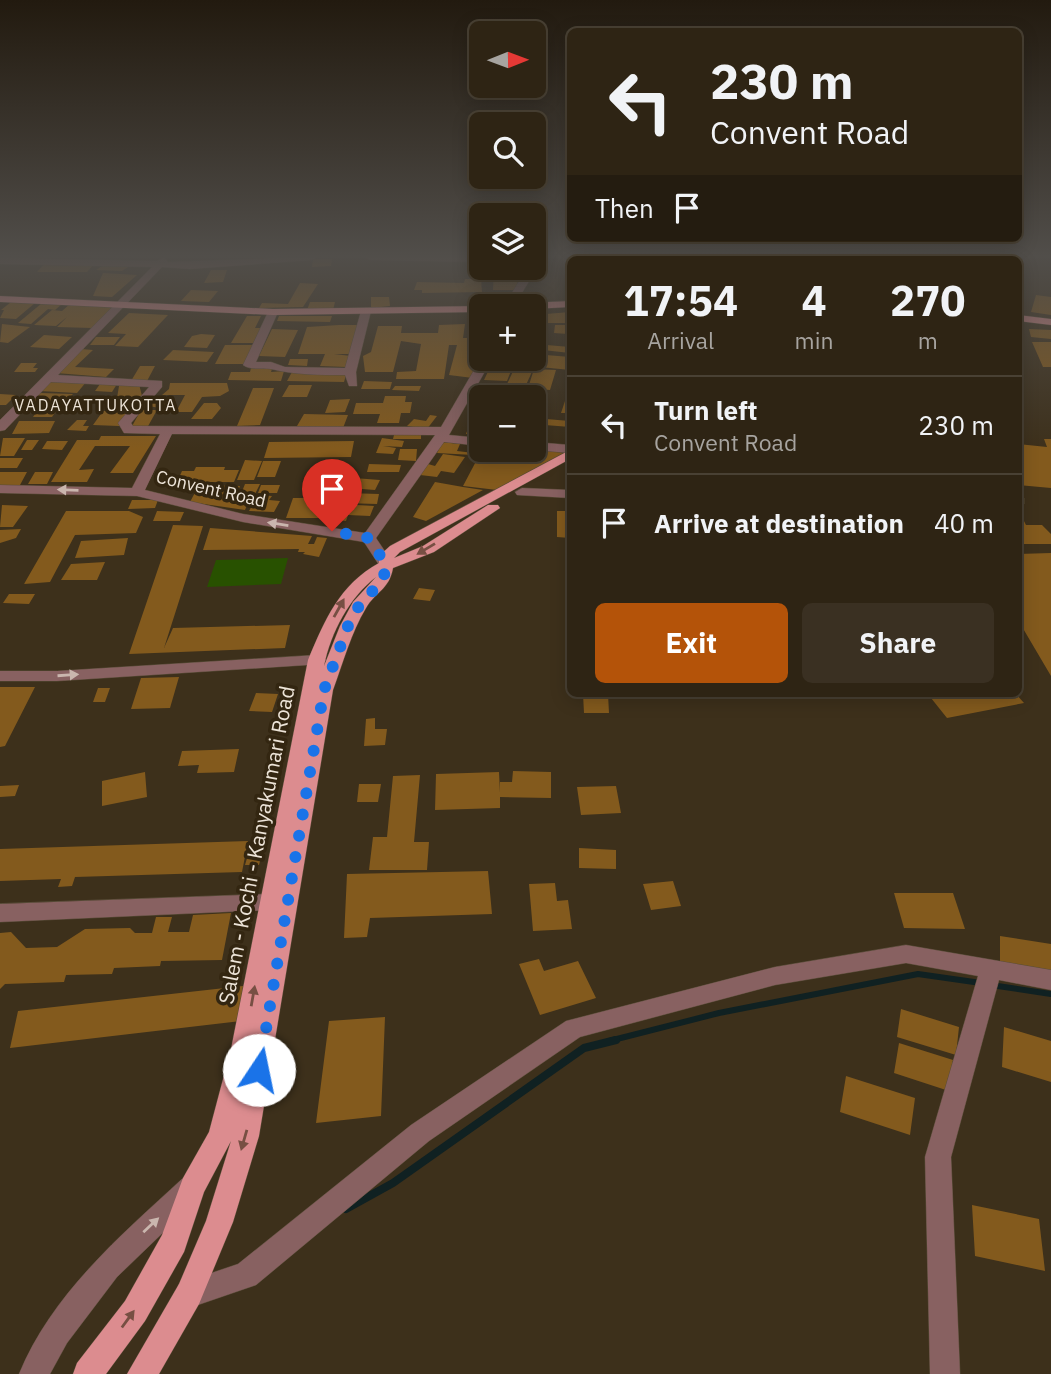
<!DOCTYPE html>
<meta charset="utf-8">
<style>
body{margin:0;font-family:"IBM Plex Sans",sans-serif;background:#3a3022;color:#f1f3f6;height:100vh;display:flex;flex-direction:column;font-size:26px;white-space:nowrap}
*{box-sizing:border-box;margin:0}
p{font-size:23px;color:#a7a4a0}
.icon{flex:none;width:38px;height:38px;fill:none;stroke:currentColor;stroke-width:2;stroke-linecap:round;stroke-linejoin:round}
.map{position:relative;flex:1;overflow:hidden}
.details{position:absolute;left:567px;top:256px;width:455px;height:441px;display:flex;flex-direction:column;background:#2e2414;border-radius:10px;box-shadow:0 4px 18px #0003,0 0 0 2px #494134}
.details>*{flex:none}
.hud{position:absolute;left:567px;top:28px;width:455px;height:214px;border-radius:10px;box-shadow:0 4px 18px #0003,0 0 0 2px #494134;background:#2e2414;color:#f1f3f6;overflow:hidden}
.needle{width:46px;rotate:89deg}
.controls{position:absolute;left:469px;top:21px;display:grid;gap:14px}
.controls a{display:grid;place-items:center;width:77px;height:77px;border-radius:10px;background:#2e2414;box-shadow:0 4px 18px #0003,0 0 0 2px #494134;font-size:35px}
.pin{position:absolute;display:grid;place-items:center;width:60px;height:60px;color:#fff;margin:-72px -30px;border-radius:50% 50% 50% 0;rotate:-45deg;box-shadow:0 0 7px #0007}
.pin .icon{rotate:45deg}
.me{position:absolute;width:77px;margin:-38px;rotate:11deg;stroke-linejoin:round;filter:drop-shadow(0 0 5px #0008)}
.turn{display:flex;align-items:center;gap:24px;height:147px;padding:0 28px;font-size:32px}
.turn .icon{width:91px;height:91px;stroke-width:2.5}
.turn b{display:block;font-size:49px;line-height:60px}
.then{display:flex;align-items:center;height:66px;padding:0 28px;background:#0003;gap:14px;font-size:26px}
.eta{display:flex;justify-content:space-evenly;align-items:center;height:119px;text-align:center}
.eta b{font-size:42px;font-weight:700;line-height:49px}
.cta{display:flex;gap:14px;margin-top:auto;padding:14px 28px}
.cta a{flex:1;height:80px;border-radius:10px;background:#b45309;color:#fff;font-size:28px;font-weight:700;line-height:80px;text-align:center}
.cta a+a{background:#3a3022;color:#f1f3f6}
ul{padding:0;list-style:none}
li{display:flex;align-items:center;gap:21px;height:98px;padding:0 28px;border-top:2px solid #494134}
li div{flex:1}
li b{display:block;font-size:26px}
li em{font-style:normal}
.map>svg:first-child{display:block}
.green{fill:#285100}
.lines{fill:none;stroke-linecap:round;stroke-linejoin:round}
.stream-far1{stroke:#102122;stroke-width:6}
.stream{stroke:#102122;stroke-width:8}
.building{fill:#835a1d}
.minor-casing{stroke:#594d39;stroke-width:1}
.major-casing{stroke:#594d39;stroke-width:1}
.minor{fill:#886161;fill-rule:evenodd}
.major{fill:#dc8c8f;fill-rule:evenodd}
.oneway{fill:#cab6ae}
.oneway2{fill:#774f43}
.route{stroke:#1a73e8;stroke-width:12;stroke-dasharray:0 21.6}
.labels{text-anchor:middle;stroke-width:7;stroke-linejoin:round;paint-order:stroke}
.far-neighbourhood-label{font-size:16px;letter-spacing:2px;fill:#ede4d8;stroke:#332611}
.street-label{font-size:18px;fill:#ede4d8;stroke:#332611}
.near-street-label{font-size:21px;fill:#ede4d8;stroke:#332611}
</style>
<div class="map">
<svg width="1051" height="1374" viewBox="0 0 1051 1374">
<rect width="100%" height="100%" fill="#3d301b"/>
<path class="green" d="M288,558L281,584L207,587L216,560Z"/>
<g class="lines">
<path class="stream-far1" d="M991,985L1051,994
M609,1041L719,1013L918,974L981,983"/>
<path class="stream" d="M346,1209L393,1183L584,1048L616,1040"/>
</g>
<path class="building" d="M313,259H332L331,266L312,267Z
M46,262L95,263L87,272H37Z
M105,264L131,265L122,271L96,270Z
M211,270H227L223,282L204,283Z
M494,271H520L516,290H493Z
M103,273L137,275L112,297L93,296Z
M465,279H481L482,292L422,293V290H414L417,282L464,283Z
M300,283L318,284L303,307L259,308L262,303L288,304Z
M191,290L218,291L209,302L181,301Z
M1036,295L1051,297V315L1031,312Z
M371,297H389L390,306L371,308Z
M11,302L35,303L16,319L0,318L4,310H1Z
M310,302H335L333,310H307Z
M42,303L62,304L55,310L48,309L31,324L18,323Z
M70,304L115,306L92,328L57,327L67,317L56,326L34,325L52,310L62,311Z
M570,312V323H547L546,314Z
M129,313L168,315L138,347L115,346L126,334L108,333Z
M247,316H261L255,328H262L255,343H231Z
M279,316H332L330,322L277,321Z
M481,316V358L473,378L449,375L457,345H449L444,379H396L397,372L416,371L421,344L401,341L393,372H365L363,356L371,352L378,326H402L401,333H438L439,325L465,324L463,338H473Z
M2,324L30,327L8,343L0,342Z
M339,325H360L352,354H334L351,356L346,367L320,366L325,354H298L307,327Z
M555,325H570V346H567L568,334L554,333Z
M272,329L298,330L285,357L259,356Z
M1029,329L1051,330V339L1031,337Z
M201,334L215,335L207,348L184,347L192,336Z
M44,335L72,337L59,349L30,347Z
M96,337H120L114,345H90Z
M1032,342H1051V367H1043Z
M535,344L570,347V353L534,349Z
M225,345H254L245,364H215Z
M81,349L93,350L75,367L114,369L106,377L56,373Z
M173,350L214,352L207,362L163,360Z
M546,355L570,357V370L540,367Z
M290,359H308L307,366L288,365Z
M493,361L514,363L507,381L484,380Z
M21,363H37L33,368H38L35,372H14Z
M517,363L535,365L526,385L507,384Z
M140,366H155L147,381H131Z
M251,368L272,369L271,372L284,371L281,381L228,380L231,372H250Z
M534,369L556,370L550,390L528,388Z
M292,372H347L344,382L287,381Z
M50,380L87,381L77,393L40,391Z
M364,381L392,382L390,389H361Z
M170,383H227L229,391L220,396L202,397L192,412H176L185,395H162L169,389Z
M100,384H117L112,392L95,391Z
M139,384L142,396L117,398L119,386Z
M289,385H312L307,397H282Z
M395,386H421L419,391L392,390Z
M570,386V413H561Z
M253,388H274L260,425L237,426Z
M40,393L73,394L63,404L27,405Z
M0,394L16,395L6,405H0Z
M385,396H406L405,402H412L410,413H401L399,423H377L380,414H353L356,403H383Z
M158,397L176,400L160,408L148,406Z
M116,399L137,400L132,407H111Z
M350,399L345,412L325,413L330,400Z
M204,403H217L221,408L212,419H191Z
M24,407H59L52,417H33L37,411H21Z
M141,410H157L147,428H131Z
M103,411H128L119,426L93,425Z
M304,414L348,415L343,428L297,426Z
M473,414L481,415V435L466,434Z
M430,415L437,416L427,429L407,426L414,419L426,421Z
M534,418L570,421V427L545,425L541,438L534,437Z
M77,420H87L83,426H89L86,431L67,430Z
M19,421H55L49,433L12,434Z
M394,435H421V439H393Z
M101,436H156L133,473H110L130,446H95L79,470L94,469L87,482H51L77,440H99Z
M3,438H25L14,456H0Z
M382,438L404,441L402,447L383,446L396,448L393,454L376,453Z
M1044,439H1051V488L1018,485V444L1047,447Z
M27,440H39L32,450H21Z
M47,441H68L62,450L42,449Z
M354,441L351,457L264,458L269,442Z
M442,442L460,444L457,451L474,453L473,455L437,453Z
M400,449H417L416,461L398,460Z
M482,450H534L569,452L497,490L463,486Z
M443,454L465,457L454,473L441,471L437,477L420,475L428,464L435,466Z
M0,458H23L17,468H0Z
M245,460L262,461L254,480H237Z
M263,461H281L275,477H257Z
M369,464L401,465L399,472H367Z
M196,467H225L224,470H239L234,482H177L182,471H194Z
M0,472H27L20,485H0Z
M35,472H53L47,484H28Z
M354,478L380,480L375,490L349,488Z
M435,482L463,487L483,490L426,521L413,517Z
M245,484H260L255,494H241Z
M199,485L240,486L235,498H250L245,510L190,502Z
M261,485H280L277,493H258Z
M308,492H331L323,518H286L293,498H306Z
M347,493L379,494L377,504L344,503Z
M258,495L272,496L269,500L280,501L274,512L249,511Z
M132,500H158L155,508L128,509Z
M340,504L374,506L370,516L348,515L346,521L333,520Z
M2,505L28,506L13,527H0Z
M66,511H129L143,517L136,533L75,535L50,582L24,584Z
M157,511L184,512L180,521H153Z
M557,511H570V538L557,537Z
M1018,519H1023L1026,525H1042L1051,534V544H1018Z
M173,525L203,526L164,648L173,628L290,625L285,648L129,654Z
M210,528L312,536L308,544H314L317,537L327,538L319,557L303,554L305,552H298L299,549L203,550Z
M21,529L16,538L0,543V530Z
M128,538L124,555L75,558L81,541Z
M1051,553V676L1018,620V554Z
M105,562L97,580H61L71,564Z
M419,588L435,590L430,601L413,599Z
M9,594H35L29,604L3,603Z
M179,677L170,708L131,709L141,678Z
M0,687H35L5,746L0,747Z
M98,688H110L105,702H93Z
M256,693L278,694L272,712L249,711Z
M927,693H1015L1024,703L947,718Z
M583,694H608L609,713H584Z
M375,718V729H387L385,745L364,746L366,719Z
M239,749L234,772L197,773L199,765L178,766L182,751Z
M513,771L551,772V798L500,797V808L435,810L436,774L499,772L500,793V782H512Z
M145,772L147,797L102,806V781Z
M420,775L414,842H429L427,870H369L373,837H387L393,776Z
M359,784H381L378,802H357Z
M19,785L15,796L0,797V786Z
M616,786L621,813L581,815L577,787Z
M254,834H267L259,865H245Z
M248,841L242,872L75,877L72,886L58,887L61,879L0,881V849Z
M579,848L616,850V869L579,868Z
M488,871L492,914L370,918L367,937L344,938L347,874Z
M673,881L681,906L651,910L643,884Z
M555,883L557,901L568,900L572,929L533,931L529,884Z
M894,893H953L965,929L904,928Z
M231,913L222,960L161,961L160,966L114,968L112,974L66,975L64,982L5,984L0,989V933L11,932L26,948L57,947L85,929L130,928L135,933H152L156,917H172L168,932H189L193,915Z
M1000,936L1051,944V971L1000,964Z
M539,959L544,971L578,961L596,998L540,1015L519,964Z
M243,986L241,1021L10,1048L18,1011Z
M901,1009L959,1027L956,1055L897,1037Z
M385,1017L381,1116L316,1123L329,1021Z
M1004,1027L1051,1041V1082L1002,1067Z
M899,1043L953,1060L949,1091L894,1073Z
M846,1076L915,1098L910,1135L840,1112Z
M972,1205L1039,1219L1045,1271L975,1256Z"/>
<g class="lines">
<g class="minor-casing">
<path id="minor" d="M164,257L168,262L317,257L312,260L190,269L162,267L58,375L162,381V387L131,423L133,426L441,427L481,358L492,359L449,435L481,438V446L444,442L376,538L394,565L391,568H381L364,542L243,522L137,496L0,493V485L132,488L160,434L124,433L118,423L149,387L51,382L5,430L0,431V420L152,267L0,264V258L157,261ZM172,434L435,435L365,533L243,514L145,490Z
M365,257H481V262L370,260Z
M534,265L537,268L514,306H504L527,268Z
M366,308L371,311L356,372L357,386H349L345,375C320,375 295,375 271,369C261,367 251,371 243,365L268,312L273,309L278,312L256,362H271L285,367L345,368L361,311Z
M534,442L570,445V453L533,450Z
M522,488L570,490V498L517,495L515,492Z
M1018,497L1024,498V504L1018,505Z
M317,655L323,656L326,660L323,664L57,681H0V671H57Z
M269,894L277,896L280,902L277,908L269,910L0,922V904Z
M906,945L1051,970V990L999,980L951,1157L960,1374H930L925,1157L978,976L906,963L775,985L580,1037L429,1141L256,1285L189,1308L179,1304L175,1294L179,1284L238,1264L411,1125L566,1021L775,967Z
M191,1175L200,1179L204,1188L200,1197L117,1277L67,1343L50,1374H19C52,1294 120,1236 182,1179Z"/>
</g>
<g class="major-casing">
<path id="major" d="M801,257H811V259H801Z
M816,257H826V259H816Z
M0,296L273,309L481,306H483L481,312L273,315L0,302Z
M570,301V307L534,309V306H523L528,303Z
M1018,315L1051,319V325L1018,321Z
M570,450V459L400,552L394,558L423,546L488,505H498L500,508L434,552L393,568C389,590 376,591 366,608C351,633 343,663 333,690L259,1136L233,1222L199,1304L159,1374H127L179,1284L206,1221L231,1141L204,1192L184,1252L145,1321L106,1374H73L77,1363L125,1301L162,1235L183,1178L209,1132L231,1049L308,660C325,620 339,585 379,563V556L390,546ZM376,577L353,602L340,626L324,666C331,632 349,598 376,577Z"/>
</g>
<use href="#minor" class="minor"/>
<use href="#major" class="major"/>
</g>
<defs><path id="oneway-solid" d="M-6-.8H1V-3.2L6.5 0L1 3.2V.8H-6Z" transform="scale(1.75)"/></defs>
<g class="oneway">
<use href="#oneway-solid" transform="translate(68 490) rotate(-178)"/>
<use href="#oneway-solid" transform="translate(278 524) rotate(-171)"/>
<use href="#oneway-solid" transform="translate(68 675) rotate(-4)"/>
<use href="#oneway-solid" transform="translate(151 1225) rotate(-43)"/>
</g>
<g class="oneway2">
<use href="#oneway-solid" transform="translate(426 549) rotate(149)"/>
<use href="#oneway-solid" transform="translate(339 608) rotate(-61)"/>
<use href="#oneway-solid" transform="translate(253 996) rotate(-80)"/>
<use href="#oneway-solid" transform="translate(244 1140) rotate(106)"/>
<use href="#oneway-solid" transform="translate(128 1319) rotate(-54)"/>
</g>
<linearGradient id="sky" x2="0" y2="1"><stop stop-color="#221a0f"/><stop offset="0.57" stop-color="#514e4a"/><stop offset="1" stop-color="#514e4a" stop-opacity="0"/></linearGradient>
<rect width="1051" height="449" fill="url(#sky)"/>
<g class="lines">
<path class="route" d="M259,1070L324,690L348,626L361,602L383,581L386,565L369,538L332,531"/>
</g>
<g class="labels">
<g class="far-neighbourhood-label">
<text x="96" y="411">VADAYATTUKOTTA</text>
</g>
<g class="street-label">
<text transform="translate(211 489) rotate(13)" y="6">Convent Road</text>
</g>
<g class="near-street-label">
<text transform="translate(257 845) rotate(-79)" y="7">Salem - Kochi - Kanyakumari Road</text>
</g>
</g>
</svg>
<div class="controls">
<a><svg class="needle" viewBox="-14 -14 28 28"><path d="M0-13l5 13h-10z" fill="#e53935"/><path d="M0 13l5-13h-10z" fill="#a7a4a0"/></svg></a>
<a><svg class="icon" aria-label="search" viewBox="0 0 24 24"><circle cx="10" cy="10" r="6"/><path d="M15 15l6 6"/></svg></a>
<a><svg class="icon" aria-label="layers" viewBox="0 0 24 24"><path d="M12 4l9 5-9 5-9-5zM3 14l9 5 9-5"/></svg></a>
<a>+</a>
<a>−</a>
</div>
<div class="pin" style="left:332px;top:531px;background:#d93025"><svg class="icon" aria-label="arrive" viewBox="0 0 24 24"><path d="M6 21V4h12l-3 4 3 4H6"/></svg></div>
<svg class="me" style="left:259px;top:1070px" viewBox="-20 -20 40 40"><circle r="19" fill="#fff"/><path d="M0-13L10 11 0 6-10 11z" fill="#1a73e8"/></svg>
<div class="hud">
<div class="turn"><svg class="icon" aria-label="left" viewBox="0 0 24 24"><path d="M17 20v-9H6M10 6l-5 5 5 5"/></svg><div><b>230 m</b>Convent Road</div></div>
<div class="then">Then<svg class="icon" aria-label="arrive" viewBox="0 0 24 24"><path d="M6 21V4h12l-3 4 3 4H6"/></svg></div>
</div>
<section class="details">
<div class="eta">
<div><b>17:54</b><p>Arrival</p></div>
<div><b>4</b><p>min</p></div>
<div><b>270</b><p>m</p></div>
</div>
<ul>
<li><svg class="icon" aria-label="left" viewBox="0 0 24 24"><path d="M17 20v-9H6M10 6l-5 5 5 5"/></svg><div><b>Turn left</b><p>Convent Road</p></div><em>230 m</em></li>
<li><svg class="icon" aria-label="arrive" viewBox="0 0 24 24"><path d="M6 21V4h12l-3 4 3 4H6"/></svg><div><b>Arrive at destination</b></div><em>40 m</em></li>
</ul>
<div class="cta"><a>Exit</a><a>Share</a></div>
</section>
</div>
